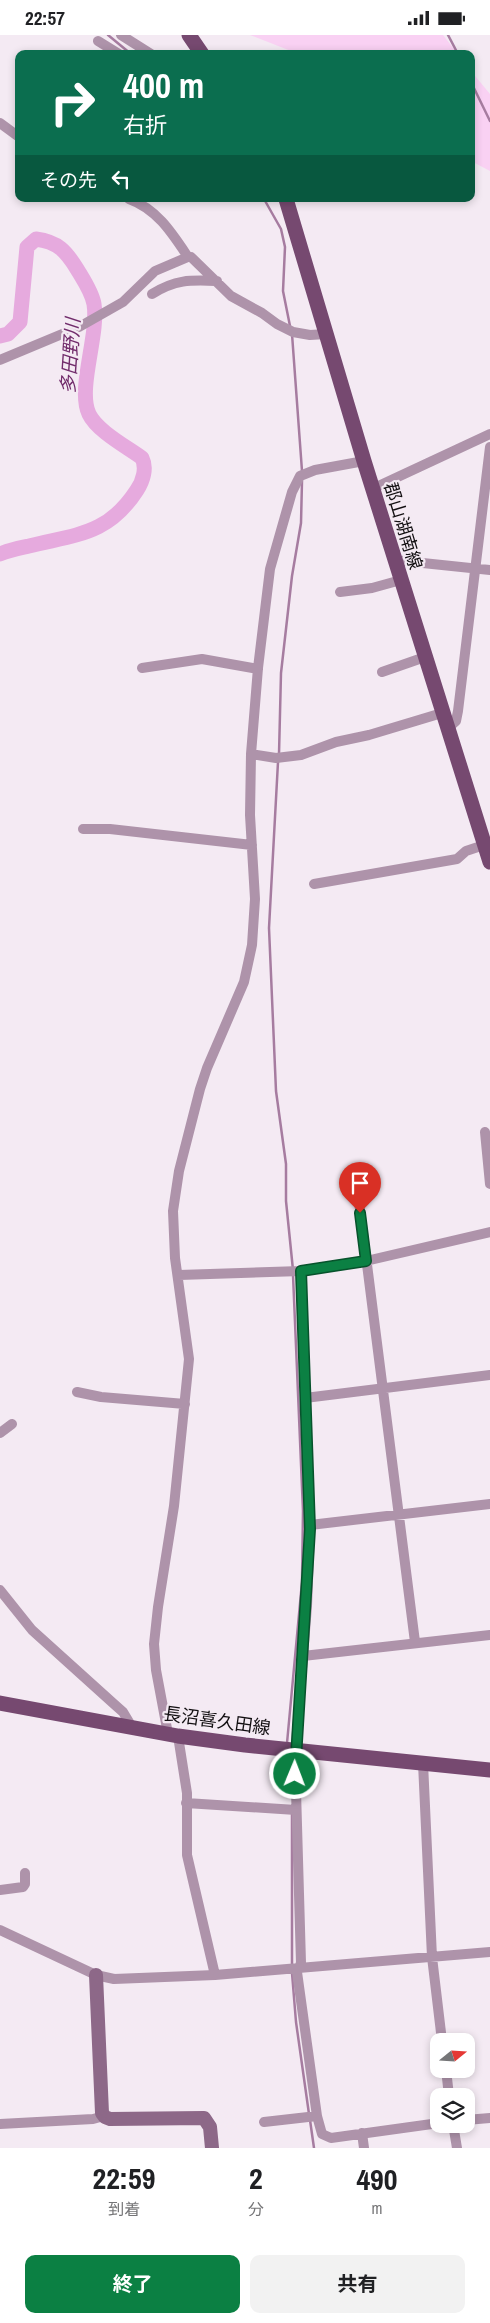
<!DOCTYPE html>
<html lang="ja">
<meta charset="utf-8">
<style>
body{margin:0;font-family:"Archivo Narrow","Noto Sans JP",sans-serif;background:#f2f2f2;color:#202124;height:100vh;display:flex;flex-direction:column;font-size:19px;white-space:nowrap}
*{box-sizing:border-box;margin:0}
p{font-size:16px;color:#757577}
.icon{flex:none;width:28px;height:28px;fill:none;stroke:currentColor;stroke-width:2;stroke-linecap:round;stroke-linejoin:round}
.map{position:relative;height:2113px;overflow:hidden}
.panel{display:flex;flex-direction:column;background:#fff;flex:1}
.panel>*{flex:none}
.guide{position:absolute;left:15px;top:15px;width:460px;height:152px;border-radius:10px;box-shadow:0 2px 8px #0003;background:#0b6e4f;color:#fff;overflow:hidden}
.needle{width:32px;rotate:72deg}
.buttons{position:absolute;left:430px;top:1998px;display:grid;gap:10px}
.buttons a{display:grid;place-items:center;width:45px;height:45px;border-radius:10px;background:#fff;box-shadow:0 2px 8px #0003;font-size:25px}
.pin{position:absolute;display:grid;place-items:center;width:42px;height:42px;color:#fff;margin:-51px -21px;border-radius:50% 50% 50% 0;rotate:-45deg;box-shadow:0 0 5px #0007}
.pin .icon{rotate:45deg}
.me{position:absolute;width:55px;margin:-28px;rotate:1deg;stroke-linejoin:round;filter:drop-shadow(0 0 4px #0008)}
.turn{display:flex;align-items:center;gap:18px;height:105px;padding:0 25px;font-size:22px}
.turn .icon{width:65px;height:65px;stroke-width:2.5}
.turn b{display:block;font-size:35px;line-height:42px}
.then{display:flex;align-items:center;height:48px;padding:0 25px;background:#0003;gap:10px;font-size:19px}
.eta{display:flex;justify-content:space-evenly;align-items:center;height:85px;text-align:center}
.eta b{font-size:30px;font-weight:700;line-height:35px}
.primary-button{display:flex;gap:10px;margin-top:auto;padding:10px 25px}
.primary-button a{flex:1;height:58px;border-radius:10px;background:#0b8043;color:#fff;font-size:20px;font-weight:700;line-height:58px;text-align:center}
.primary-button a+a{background:#f2f2f2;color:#202124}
.status{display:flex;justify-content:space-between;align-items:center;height:35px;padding:0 25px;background:#fff;direction:ltr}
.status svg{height:14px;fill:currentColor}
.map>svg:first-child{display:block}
.green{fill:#f9d1f3}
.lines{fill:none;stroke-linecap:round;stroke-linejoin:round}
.stream{stroke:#a67ca0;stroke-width:2.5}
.river{stroke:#e6aade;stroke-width:15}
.street{stroke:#ae93aa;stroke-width:10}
.secondary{stroke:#8d6888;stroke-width:14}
.primary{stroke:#764970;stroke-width:15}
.route-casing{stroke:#07532c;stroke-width:12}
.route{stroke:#0b8043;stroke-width:9}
.labels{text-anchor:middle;stroke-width:4.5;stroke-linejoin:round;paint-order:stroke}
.street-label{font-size:18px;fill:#120f11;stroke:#f4eaf3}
.water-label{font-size:19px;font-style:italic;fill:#722d6c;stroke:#f4eaf3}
</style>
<div class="status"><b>22:57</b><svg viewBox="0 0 49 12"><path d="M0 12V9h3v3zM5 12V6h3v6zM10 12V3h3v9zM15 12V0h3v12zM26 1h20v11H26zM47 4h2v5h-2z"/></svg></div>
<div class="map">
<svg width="490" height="2113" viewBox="0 0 490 2113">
<rect width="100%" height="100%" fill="#f4eaf3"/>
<path class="green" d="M250,0H443L458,19H370L291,16Z
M471,36L490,59V136L471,126Z"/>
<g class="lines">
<path class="stream" d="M108,0L131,19
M448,0L458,19
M471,47L490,86
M264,164L281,194L285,212L283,256L290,291
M292,299L302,436
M279,719L281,638L292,541L301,488L302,446
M278,727L269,893L276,1056L286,1129V1166L293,1235
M287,1708L302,1547L303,1476L293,1240
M288,1719L291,1746
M292,1930V1779
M292,1938L296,1987L309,2079
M310,2085L314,2113"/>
<path class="river" d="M0,301L8,299L20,287L27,212L36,204C58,207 66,216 77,234C83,244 92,257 94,269C99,300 77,354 89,379C97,396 127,412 142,423C147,433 143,446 137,455C108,500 77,499 29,511C20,513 9,515 0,519"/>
<path class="street" d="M121,0L151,19
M98,6L119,19
M0,88L19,102
M129,164C157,174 172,198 188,222
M152,259C176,244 191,245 217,246
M0,325L79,292L123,267L155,236L188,222H191L231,261L262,278L277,289L293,297L310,300L326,299
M372,454L490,399
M394,525L490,535
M340,557L372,553L401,545
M142,633L202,624L258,634
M382,637L425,622
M447,694L456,686L458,676L490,412
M251,719L276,723L301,720L336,707L369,700L442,678
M83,794H110L252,810
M314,849L457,824L466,816L484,810
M485,1097L490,1149
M356,1143L415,1607
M301,1236L310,1494L307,1571L295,1721L301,1928L297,1937L317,2081L322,2099L331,2103L439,2088
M179,1240L301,1236L366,1226L490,1197
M77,1357L101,1362L185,1369
M305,1363L490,1340
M0,1398L12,1389
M310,1490L490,1469
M0,1555L32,1595L114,1669L123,1677L132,1692
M303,1621L490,1600
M168,1699L156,1635L154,1609L158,1572L174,1471L189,1324L175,1223L173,1176L179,1136L200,1054L207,1033L244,947L252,910L255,864L250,780L251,719L258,633L270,534L292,457L300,441L315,435L364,426
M178,1701L187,1758V1820L215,1940
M423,1728L432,1922L442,2006
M186,1768L296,1775
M0,1855L23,1852L25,1849V1838
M0,1895L96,1940L114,1944L215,1940L490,1917
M446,2034L449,2061
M466,2085L490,2083
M264,2087L317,2081
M0,2089L93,2084L104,2081
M453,2089L457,2113
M362,2098L364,2113"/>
<path class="secondary" d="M96,1940L102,2078L105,2082L110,2084L204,2083L210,2092L212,2113"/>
<path class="primary" d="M189,0L202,19
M286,164L364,426L490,827
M0,1668L178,1701L245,1710L490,1735"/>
</g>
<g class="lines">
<g class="route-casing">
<path id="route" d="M295,1739L310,1494L301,1236L366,1226L360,1178"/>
</g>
<use href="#route" class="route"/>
</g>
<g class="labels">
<g class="street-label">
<text transform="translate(403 491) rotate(73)" y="6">郡山湖南線</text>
<text transform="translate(217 1686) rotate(8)" y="6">長沼喜久田線</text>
</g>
<g class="water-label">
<text transform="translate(70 321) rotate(-86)" y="7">多田野川</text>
</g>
</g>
</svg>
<div class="buttons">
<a><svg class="needle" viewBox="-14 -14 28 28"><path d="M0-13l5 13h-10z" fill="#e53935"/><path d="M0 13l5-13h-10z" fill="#757577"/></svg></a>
<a><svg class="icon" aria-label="layers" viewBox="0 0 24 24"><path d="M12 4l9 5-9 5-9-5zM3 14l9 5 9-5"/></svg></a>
</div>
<div class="pin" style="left:360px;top:1178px;background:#d93025"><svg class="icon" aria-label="arrive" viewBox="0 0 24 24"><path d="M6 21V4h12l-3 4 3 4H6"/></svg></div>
<svg class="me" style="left:295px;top:1739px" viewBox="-20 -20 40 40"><circle r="17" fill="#0b8043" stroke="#fff" stroke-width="3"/><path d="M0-11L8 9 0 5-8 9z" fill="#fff"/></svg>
<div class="guide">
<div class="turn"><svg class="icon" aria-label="right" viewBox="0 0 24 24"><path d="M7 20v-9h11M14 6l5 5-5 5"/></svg><div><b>400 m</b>右折</div></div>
<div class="then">その先<svg class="icon" aria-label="left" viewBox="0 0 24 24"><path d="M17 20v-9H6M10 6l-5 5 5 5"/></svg></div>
</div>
</div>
<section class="panel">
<div class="eta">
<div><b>22:59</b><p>到着</p></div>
<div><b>2</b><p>分</p></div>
<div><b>490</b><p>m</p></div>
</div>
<div class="primary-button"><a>終了</a><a>共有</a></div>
</section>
